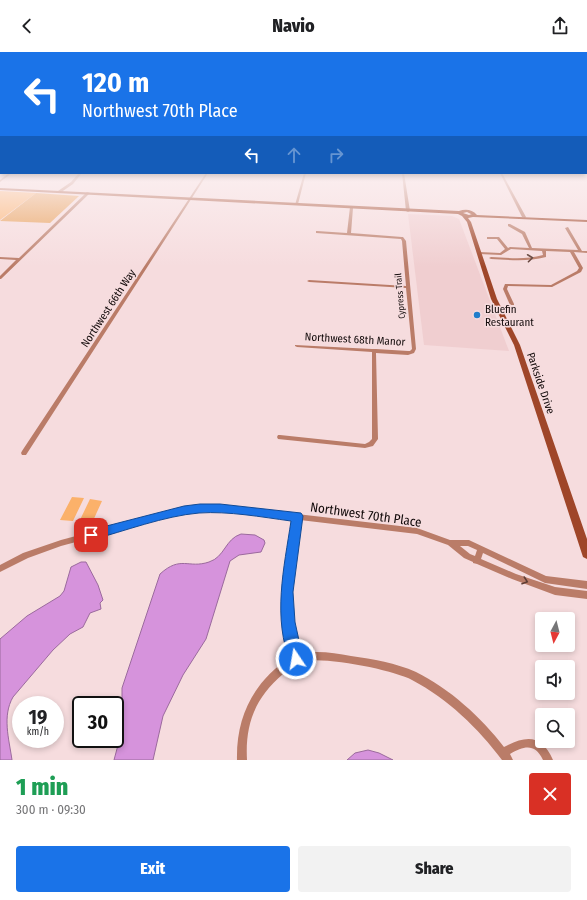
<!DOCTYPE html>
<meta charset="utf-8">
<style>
body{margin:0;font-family:"Fira Sans Condensed",sans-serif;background:#f2f2f2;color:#202124;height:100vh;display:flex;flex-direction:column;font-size:15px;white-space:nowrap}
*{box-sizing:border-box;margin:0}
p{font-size:13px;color:#757577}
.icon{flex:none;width:22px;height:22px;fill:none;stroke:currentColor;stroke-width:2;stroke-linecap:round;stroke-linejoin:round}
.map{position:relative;height:708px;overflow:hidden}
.side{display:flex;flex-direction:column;background:#fff;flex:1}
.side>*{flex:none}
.top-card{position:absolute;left:0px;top:0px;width:587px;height:122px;box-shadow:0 2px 6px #0003;background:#1a73e8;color:#fff;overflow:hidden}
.needle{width:26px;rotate:187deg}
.buttons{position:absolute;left:535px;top:560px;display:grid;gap:8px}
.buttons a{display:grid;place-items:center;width:40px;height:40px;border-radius:4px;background:#fff;box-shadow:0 2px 6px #0003;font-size:20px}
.speed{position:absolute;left:12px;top:644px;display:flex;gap:8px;font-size:20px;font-weight:700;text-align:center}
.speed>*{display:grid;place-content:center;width:52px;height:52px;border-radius:50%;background:#fff;box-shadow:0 2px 6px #0003;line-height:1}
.speed small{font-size:10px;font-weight:400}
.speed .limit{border:2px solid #111;border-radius:6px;background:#fff;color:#111}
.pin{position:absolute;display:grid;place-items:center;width:34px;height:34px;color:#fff;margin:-17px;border-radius:8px;box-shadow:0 2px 6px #0006}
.me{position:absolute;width:44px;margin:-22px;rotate:348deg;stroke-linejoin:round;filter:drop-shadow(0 0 3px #0008)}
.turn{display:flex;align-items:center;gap:14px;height:84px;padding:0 16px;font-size:18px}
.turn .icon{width:52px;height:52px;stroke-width:2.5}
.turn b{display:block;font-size:28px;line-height:34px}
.lanes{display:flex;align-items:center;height:38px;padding:0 16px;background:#0003;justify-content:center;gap:20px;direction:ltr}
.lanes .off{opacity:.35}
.round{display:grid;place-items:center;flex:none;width:42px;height:42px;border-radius:4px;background:#f2f2f2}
.overview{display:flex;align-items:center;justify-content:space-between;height:68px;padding:0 16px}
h1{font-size:24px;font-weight:800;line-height:30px;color:#1e9e55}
.primary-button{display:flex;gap:8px;margin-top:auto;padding:8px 16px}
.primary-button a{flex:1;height:46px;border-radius:4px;background:#1a73e8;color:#fff;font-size:16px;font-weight:800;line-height:46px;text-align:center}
.primary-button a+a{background:#f2f2f2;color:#202124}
header{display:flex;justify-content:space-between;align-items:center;height:52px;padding:0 16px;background:#fff;font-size:18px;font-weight:800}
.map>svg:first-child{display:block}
.built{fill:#f0ced0}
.green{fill:#fbb16a}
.forest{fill:#e79e55}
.water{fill:#d693dc;stroke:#9b6a9d}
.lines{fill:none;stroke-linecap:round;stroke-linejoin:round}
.street{fill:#ba7c68;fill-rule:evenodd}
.secondary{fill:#9f4629;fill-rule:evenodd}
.oneway{stroke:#5e3d34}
.route{fill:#1a73e8;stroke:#114b97}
.poi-dot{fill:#217ecb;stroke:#f6dcde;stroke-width:1.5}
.labels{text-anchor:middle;stroke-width:3;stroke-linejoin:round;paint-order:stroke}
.far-street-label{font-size:9px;fill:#120a0a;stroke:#f6dcde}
.street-label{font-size:11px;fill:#120a0a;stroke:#f6dcde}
.poi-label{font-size:11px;fill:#120a0a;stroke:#f6dcde;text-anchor:start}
.near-street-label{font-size:13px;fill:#120a0a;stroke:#f6dcde}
</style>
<header><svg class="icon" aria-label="back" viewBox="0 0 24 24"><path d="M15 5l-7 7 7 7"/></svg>Navio<svg class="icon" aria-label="share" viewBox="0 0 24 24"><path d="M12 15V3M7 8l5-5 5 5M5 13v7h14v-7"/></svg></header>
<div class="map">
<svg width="587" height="708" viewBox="0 0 587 708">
<rect width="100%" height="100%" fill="#f6dcde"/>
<path class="built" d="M408,162L452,164L459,167L509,299L424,293Z"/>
<path class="green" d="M0,139L36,141L0,168Z
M72,445L84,446L73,469L60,468Z
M90,447L102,449L92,471L79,470Z"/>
<path class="forest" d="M36,141L79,144L50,171L0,169Z"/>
<path class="water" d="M241,482L255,483L264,488L265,491L261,500L239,503L230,509L206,587L183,623L163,664L153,708H114L122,678V636L160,522C181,503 188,517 209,510C225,505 225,487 241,482Z
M81,510H86L98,533L103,548L100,551L101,557L90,561L83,575L70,582L53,598L13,645C2,664 9,687 12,708H0V587L27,564L60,544L64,539L71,515Z
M368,698L379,701L393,708H347L355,701Z"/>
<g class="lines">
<path class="street" d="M9,121H12L0,130V128Z
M79,121H82L73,132L60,141H58V139L71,130Z
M206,121H208L26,403H22L21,401L22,399Z
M304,121H306L298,152L295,153Z
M402,121H404L410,159L408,160L406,159Z
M500,121H502L526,165L525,166L522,165Z
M87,140L90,141L1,227H0V224L16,208L0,207V205L19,206Z
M350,155L353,156L351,181L402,185H403L406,189L416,297L414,301L408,303L376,301L378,387L373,394L365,396L278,387L277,385L278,383H280L365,392L369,390L372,387V300L297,295L295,294V293L372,297H376L408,299H410L412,297L406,236L309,230L307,229L309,228L406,234L402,189L401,187L316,181V179H317L347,181Z
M508,172H510L525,180L532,196L578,198L565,176L568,175L582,199H587V201L574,200L583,216L581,220L552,235L508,234L507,237L514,252V253H510L503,237L505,232L551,233L577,219L579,216L570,200L546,199V205C528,210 509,208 491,207L489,206L491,205C508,206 526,208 543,203L542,199L511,197L501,203L479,202V200H480L500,201L505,197L497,187H487V185H499L508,196L510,195L529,196L522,182L508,174Z
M220,453L417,476L450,488H469L471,489L546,524L587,529V537L545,531L483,501L481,507L516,522L555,535L587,539V547L555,543L512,527L477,512L473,511V510L464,506L448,493L417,482L300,468L291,540L292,570L299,602C316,598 334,601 351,604C373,607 396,611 416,620C449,636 482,666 504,695C526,683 542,682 553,708H543C535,691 524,694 510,702L513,708H502C478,676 448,647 412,628C393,618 317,602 297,611C292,613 287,619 283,622C255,646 245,672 247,708H237C236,664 254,629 291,605L284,570L283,540L293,467L220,459L184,461L61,494L28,506L0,520V513L23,501L61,488L184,455ZM460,494H468L477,498L475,504L470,502Z"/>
<path class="secondary" d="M0,136L459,159C465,157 472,157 477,163L587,168V170L473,165L468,166L471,170L497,247L520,293L587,487V507L583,505L582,502L514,293L491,247L467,170L462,164L458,162L0,138ZM467,160L471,162H472L469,163L463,161Z"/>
</g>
<defs><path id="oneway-chevron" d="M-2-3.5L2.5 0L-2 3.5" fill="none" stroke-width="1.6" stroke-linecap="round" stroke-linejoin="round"/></defs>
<g class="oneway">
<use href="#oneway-chevron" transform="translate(530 206) rotate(-7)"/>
<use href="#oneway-chevron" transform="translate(525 529) rotate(19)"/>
</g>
<linearGradient id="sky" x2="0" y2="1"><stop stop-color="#a1a7e3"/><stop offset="0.54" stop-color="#fbeff0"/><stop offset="1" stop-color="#fbeff0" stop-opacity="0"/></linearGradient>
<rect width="587" height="215" fill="url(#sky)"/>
<path class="route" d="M200,452H220L301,461L303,464L293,540L295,570L303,607L301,612L296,614L291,612C272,566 284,516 291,469C261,465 229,459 199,461C164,464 125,479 91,488L87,487L85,483L87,480L91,478L184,454Z"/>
<circle class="poi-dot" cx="477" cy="263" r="4"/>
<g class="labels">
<g class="far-street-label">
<text transform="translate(400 244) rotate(-95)" y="3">Cypress Trail</text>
</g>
<g class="street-label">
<text transform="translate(108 256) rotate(-57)" y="4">Northwest 66th Way</text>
<text transform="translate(355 287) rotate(3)" y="4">Northwest 68th Manor</text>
<text transform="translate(541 331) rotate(71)" y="4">Parkside Drive</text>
</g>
<g class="poi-label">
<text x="485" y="261">Bluefin<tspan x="485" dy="13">Restaurant</tspan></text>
</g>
<g class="near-street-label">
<text transform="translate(366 462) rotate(8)" y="5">Northwest 70th Place</text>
</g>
</g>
</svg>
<div class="buttons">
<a><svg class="needle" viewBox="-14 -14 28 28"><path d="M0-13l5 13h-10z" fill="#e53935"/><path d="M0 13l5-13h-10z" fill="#757577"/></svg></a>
<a><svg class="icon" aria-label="sound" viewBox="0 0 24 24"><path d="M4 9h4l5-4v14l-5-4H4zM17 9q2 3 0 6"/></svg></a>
<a><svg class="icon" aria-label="search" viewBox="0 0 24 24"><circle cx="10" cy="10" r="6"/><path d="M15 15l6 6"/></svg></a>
</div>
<div class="speed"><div>19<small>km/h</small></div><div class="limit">30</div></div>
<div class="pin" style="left:91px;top:483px;background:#d93025"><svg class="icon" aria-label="arrive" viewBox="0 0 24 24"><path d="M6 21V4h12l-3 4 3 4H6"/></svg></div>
<svg class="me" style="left:296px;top:607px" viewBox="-20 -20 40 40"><circle r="17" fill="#1a73e8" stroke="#fff" stroke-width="3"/><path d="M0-11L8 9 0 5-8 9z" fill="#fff"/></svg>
<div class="top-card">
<div class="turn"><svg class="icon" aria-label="left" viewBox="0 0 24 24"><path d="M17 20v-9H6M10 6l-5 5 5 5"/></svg><div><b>120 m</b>Northwest 70th Place</div></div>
<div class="lanes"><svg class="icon" aria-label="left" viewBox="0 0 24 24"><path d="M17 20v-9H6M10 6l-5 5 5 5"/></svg><svg class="icon off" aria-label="ahead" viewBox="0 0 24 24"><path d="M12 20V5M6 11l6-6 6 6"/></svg><svg class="icon off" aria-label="right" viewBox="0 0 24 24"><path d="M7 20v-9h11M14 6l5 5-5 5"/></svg></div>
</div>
</div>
<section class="side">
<div class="overview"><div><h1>1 min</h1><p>300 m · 09:30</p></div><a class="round" style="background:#d93025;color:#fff"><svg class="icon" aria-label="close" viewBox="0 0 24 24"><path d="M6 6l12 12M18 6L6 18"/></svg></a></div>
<div class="primary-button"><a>Exit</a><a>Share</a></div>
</section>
